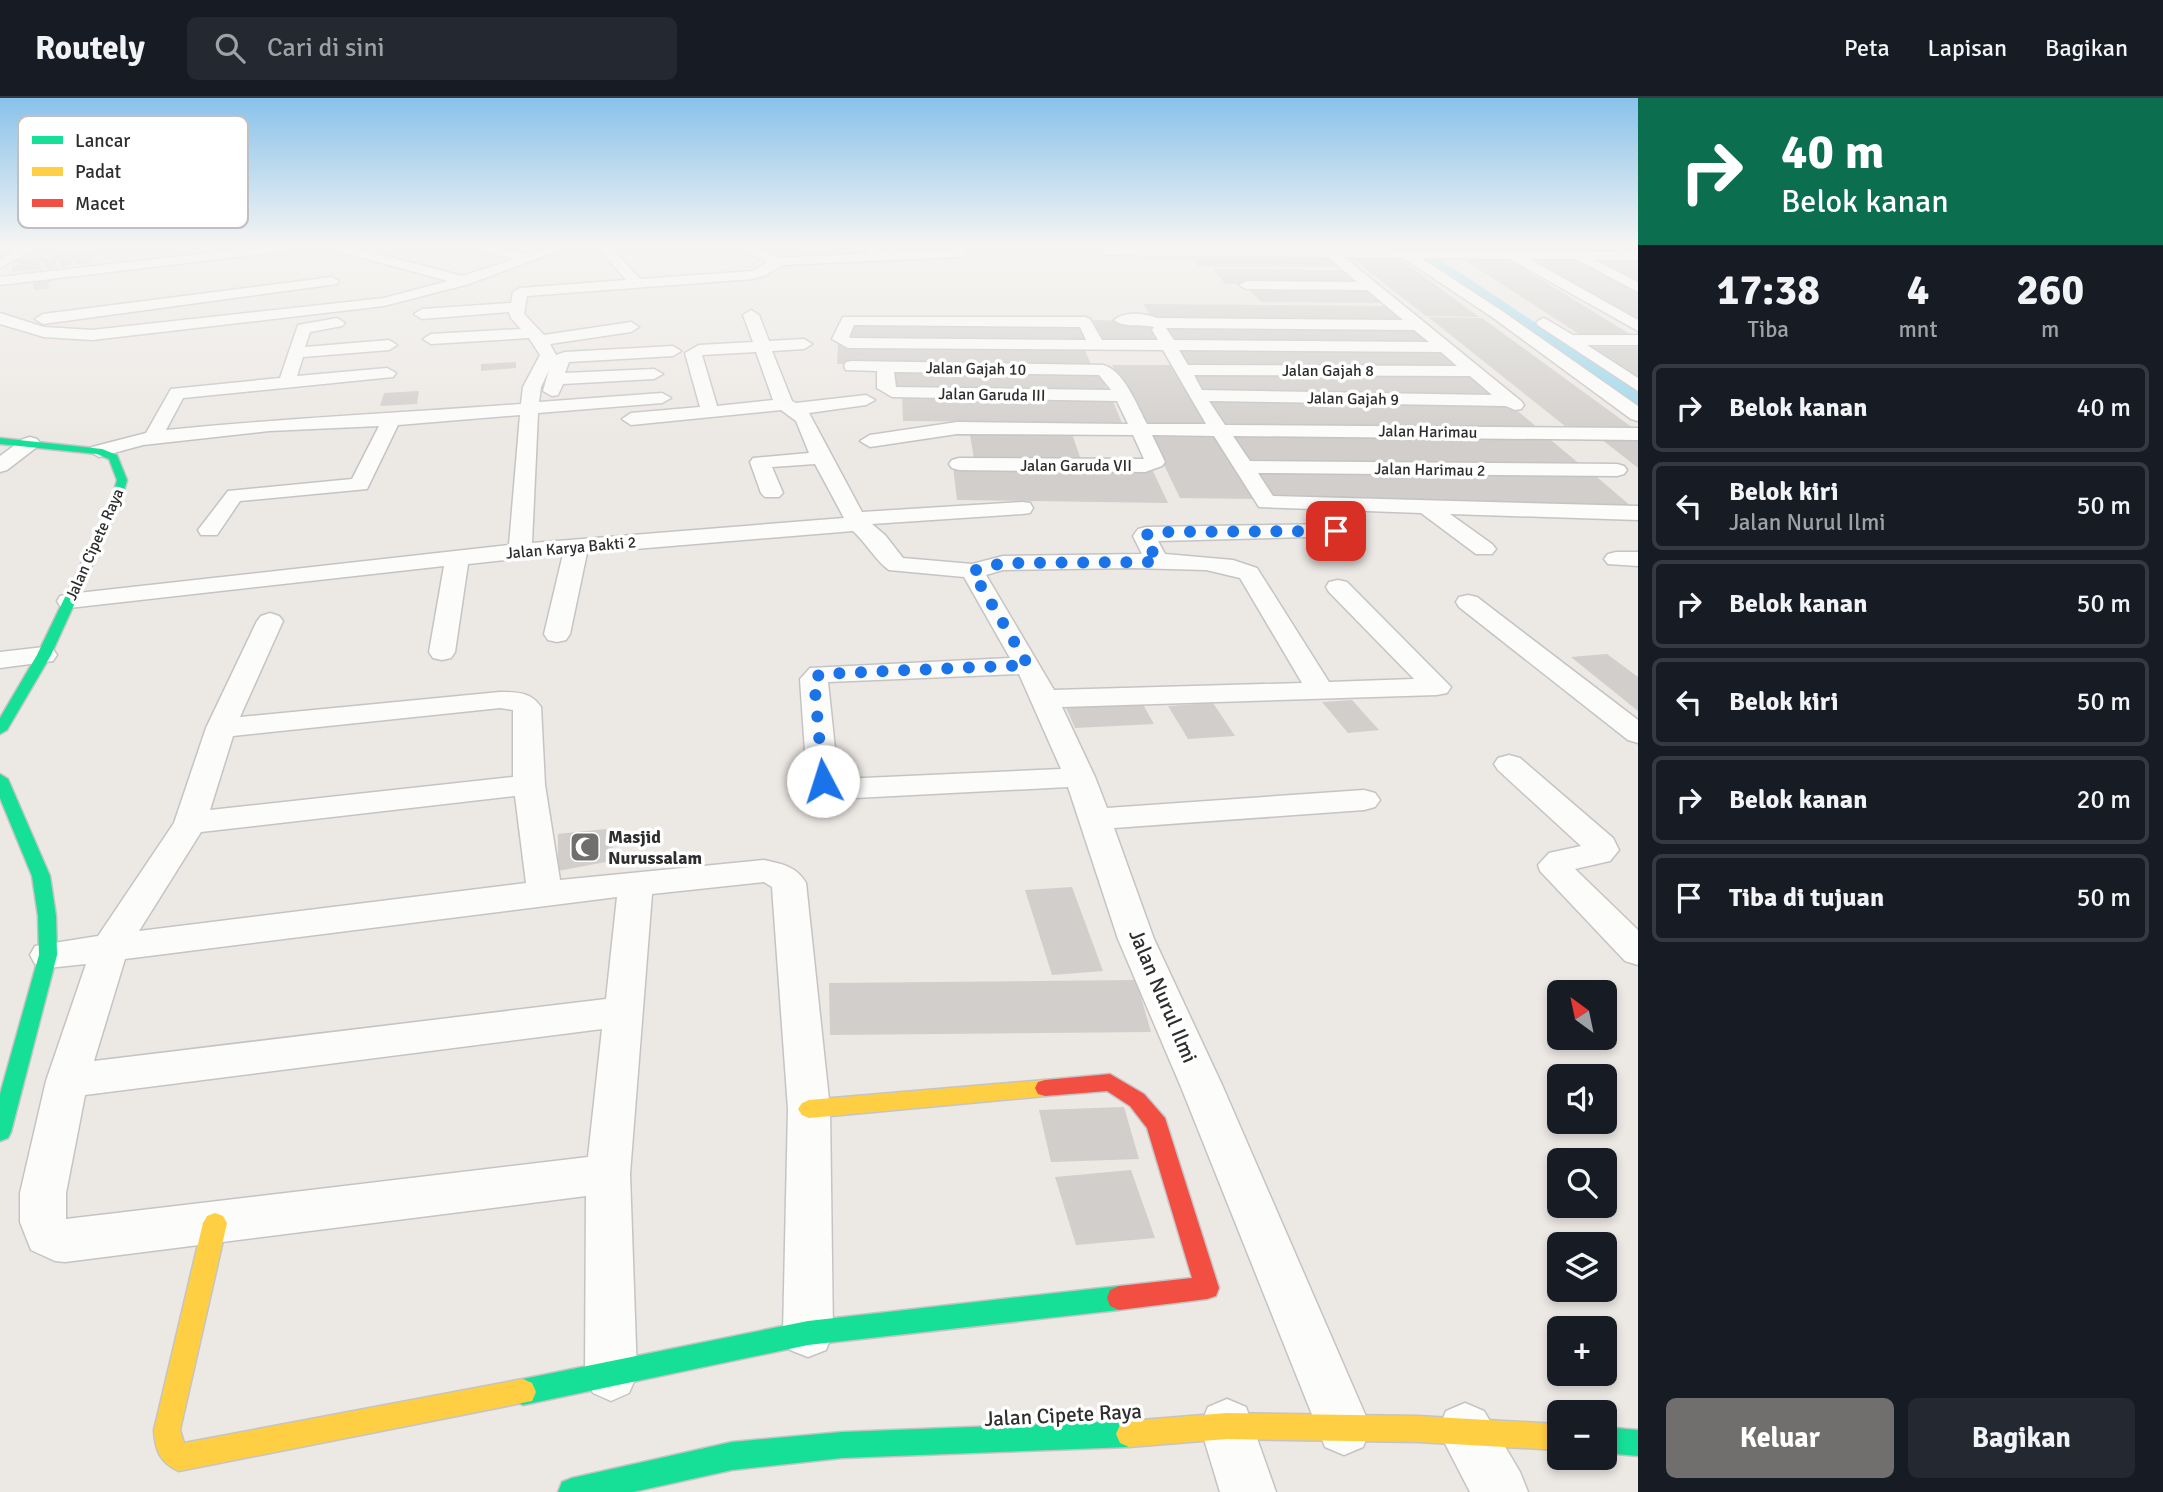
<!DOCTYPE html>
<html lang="id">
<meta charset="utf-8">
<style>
body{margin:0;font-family:Signika,sans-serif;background:#242831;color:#f1f3f6;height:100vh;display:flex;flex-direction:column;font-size:26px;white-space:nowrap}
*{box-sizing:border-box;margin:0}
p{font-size:23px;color:#9ea1a6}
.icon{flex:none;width:38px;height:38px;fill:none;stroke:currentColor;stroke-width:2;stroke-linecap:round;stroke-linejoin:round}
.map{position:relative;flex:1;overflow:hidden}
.details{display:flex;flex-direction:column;background:#171b24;width:525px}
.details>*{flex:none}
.banner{background:#0b6e4f;color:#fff;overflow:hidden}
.needle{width:46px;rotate:327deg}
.fabs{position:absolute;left:1547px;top:882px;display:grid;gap:14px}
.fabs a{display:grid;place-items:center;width:70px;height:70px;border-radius:10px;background:#171b24;box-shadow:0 4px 10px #0003;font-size:35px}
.pin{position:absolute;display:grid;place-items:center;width:60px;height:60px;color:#fff;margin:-30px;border-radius:14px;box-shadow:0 4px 10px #0006}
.me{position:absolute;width:77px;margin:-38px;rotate:355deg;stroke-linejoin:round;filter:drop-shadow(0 0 5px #0008)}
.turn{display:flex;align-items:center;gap:24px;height:147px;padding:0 28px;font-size:32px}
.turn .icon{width:91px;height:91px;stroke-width:2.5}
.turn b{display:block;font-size:49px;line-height:60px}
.eta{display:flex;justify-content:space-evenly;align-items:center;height:119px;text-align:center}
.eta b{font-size:42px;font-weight:700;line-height:49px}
.cta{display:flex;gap:14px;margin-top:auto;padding:14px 28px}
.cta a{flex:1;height:80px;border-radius:10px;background:#706f6e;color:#fff;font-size:28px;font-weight:700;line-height:80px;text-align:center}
.cta a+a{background:#242831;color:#f1f3f6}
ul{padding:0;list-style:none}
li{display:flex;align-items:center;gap:21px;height:88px;margin:0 14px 10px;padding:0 14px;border:4px solid #363941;border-radius:10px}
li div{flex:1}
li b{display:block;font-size:26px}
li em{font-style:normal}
header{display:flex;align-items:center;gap:42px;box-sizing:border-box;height:98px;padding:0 35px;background:#171b24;border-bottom:2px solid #363941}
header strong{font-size:33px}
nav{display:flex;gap:38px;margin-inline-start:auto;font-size:24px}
.search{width:490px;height:63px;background:#242831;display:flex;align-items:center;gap:18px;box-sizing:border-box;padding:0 24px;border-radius:10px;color:#9ea1a6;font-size:26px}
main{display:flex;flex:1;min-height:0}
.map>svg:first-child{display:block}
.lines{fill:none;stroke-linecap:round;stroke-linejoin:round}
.canal{fill:#99d6ec;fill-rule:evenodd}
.building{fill:#d1cecb}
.lane-casing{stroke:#c5c4c5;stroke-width:3}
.street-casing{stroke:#c5c4c5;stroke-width:3}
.fast-casing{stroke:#c5c4c5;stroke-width:3}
.slow-casing{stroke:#c5c4c5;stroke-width:3}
.jam-casing{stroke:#c5c4c5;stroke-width:3}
.lane{fill:#fcfcfb;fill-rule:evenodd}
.street{fill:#fcfcfb;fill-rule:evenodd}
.fast{fill:#16e098;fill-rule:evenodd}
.slow{fill:#ffcf43;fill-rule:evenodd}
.jam{fill:#f24e42;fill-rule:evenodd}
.route{stroke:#1a73e8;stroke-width:12;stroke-dasharray:0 21.6}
.labels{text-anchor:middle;stroke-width:7;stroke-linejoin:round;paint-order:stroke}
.far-street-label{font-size:16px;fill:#2e2e2e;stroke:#fff}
.poi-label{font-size:18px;font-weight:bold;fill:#2e2e2e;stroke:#fff;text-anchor:start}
.near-street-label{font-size:21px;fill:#2e2e2e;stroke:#fff}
.key{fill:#fff;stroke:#c0c0c0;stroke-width:2}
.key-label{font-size:19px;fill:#2e2e2e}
</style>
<header>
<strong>Routely</strong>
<div class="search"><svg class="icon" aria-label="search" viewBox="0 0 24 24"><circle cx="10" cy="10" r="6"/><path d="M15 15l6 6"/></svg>Cari di sini</div>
<nav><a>Peta</a><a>Lapisan</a><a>Bagikan</a></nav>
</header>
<main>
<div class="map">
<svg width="1638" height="1394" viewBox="0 0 1638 1394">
<rect width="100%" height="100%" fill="#ece8e4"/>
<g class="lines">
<path class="canal" d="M1404,148H1420L1638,293V308L1631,306Z"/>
</g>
<path class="building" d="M1155,148H1310L1317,153L1158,152Z
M1508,148H1607L1624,156H1522Z
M82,153H96L98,158L87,159L90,165L77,166L74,161H69L67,156L79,154L81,161L84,160Z
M1137,154L1323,155L1339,169L1197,168L1192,161L1142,160Z
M64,156L65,162H70L73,167L61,169L59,162L55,163L58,169L46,171L44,164H40L42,171L13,174L12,168L18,167L17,162L46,158L48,164H52L51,158Z
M1460,159L1506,160L1638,241L1585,240Z
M1529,159L1575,160L1638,194V223Z
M1352,160H1399L1479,219L1426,218Z
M1591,163H1638V188Z
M1213,171L1341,172L1358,187L1225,186Z
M52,178L53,183L48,184L49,190L34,192L33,180Z
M1246,188L1363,189L1381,205L1261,204Z
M1143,206L1388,208L1409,226L1154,223Z
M1428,219L1482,220L1637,333L1570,332Z
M1093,222L1147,223L1161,245H1105Z
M848,223L1082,226L1090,244L847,242Z
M1159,226L1412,228L1434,248L1170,245Z
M838,246L1083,248L1092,269L837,266Z
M1175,248L1445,251L1470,272L1188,269Z
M1590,249H1638V280L1607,260Z
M516,264V270L481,273V266Z
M1112,267H1170L1206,326L1140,325Z
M889,272L1099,274L1108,294L890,292Z
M1190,273L1474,276L1503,300L1205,296Z
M419,293L417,306L380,308L384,295Z
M902,297L1111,299L1122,325L903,323Z
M1206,300L1507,304L1538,330L1223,327Z
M969,331L1071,333L1081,362L974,361Z
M1226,334L1546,338L1582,368L1245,364Z
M1149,336L1216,337L1255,401L1180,400Z
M1601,341L1638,342V370L1628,362Z
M953,368L1152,371L1168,405L957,402Z
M1251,370L1591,374L1632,409L1272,404Z
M1607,556L1638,579V613L1571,559Z
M1140,601L1154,626L1075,630L1064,605Z
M1352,602L1379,632L1348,635L1322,604Z
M1213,605L1235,638L1188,641L1168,608Z
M615,730L611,763L558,773V736Z
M1072,789L1103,873L1052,877L1025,792Z
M1136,882L1151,934L830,937L829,885Z
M1124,1009L1139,1061L1051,1064L1039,1012Z
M1131,1072L1155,1140L1076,1147L1055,1079Z"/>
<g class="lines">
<g class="lane-casing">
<path id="lane" d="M1606,148H1613L1632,158L1627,159Z"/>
</g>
<g class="street-casing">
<path id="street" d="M27,148H42L0,170V161Z
M266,148H303L297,152L0,187V179Z
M328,148H348L462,178L515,161L471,151L469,148H492L529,156L553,148H571L469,186L384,208L92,242L44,239L0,226V215L44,229L92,232L384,200L448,183L330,151Z
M597,148H610L640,181L753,173L767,164L736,148H752L778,160L869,155L864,148H876L882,155L963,151L969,155L963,159L782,167L766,177L753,181L527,198L524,216L544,237L631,224L639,229L631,234L550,246L556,257L565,254L673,248L681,253L673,258L569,264L565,275L654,271L663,276L654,281L563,286L558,297L552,298L543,293L549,272L541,289L539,304L662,295L671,300L662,305L538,315L532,445L844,420L815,366L772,369L783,395L779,399H765L761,395L750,364L753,360L809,355L796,323L781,312L631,327L622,321L631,315L700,309L685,255L699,247L753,244L743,217L751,212L759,217L769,243L804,241L812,246L804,251L772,253L792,303L796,305L866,297L875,302L866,307L809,315L862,414L1022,404L1030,405L1033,410L1030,415L1022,416L872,426L885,437L903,460L972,466L1003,458L1142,456L1133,438L1138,431L1146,429L1336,426L1344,428L1347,433L1344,438L1158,443L1165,456L1233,462L1257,470L1329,584L1414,581L1329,494L1326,489L1329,484L1338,482L1347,484L1451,589L1447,595L1437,597L1062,609L1095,679L1107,710L1364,692L1375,695L1380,702L1375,709L1364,712L1114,730L1154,841L1223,989L1371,1330L1363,1349L1344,1357L1325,1349L1181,989L1118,841L1068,689L836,701C824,698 815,693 807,683L800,581L810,570L1010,560L964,479L889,472C877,464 866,445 853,433L587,455L570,536L566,542L557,544L548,542L544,536L563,456L468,466L455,554L451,560L442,562L433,560L429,554L444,468L69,510L60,508L57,503L60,498L69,496L509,447L520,317L398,327L367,391L240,403L217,437H201L198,432L228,393L352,381L379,328L269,333L143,347L99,359L89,353L92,349L146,335L171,291L280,280L298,227L337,220L345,225L342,228L310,234L305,249L389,242L397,247L389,252L303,259L297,278L387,270L396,275L393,279L183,300L166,332C284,320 403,315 521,306L523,289L540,257L529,240L431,246L423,241L431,236L521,231L511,220L509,214L422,221L414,216L422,211L511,205L513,194L520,190L626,182ZM756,254L773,302L717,308L702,257ZM1132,470L1206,472L1240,480L1302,585L1054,592L986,477L1003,472ZM1019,576L1061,671L842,681L838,679L828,584Z
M1321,148L1334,151L1638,154V162H1595L1638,184V194L1576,161H1529L1638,222V233L1510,161L1421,160L1502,213L1638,308V323L1631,321L1492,219L1403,160L1344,159L1521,303L1524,307L1521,311L1515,312L1506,308L1209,303L1225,327L1638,330V342L1233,338L1250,363L1617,366L1624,368L1627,372L1624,376L1617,378L1258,375L1273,398L1638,408V422L1450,416L1492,446L1496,451L1492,456H1476L1421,415L1259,409L1214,338L1152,337L1165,364L1162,368L1145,374L959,372L952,370L949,366L952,362L959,360L1144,361L1133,337L957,336L870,349L860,343L870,337L957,324L1128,326L1117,303L892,299L877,290V273L846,272L844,268L846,264L852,263L1103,267C1124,272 1137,308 1147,326H1206L1163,252L848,250L832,241L843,219H1085L1090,221L1102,242H1158L1152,232L1154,229C1142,226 1123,230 1114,222C1125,213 1145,215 1157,220L1403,222L1367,192L1246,191L1239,187L1246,183L1357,184L1328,159L1105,157L1099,153L1105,149L1320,151ZM854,227L1080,229L1086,242L851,240L849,239ZM1166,230L1414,232L1429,244L1174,242ZM1179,252L1441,254L1457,268L1188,267ZM894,274L1099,277L1111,292L896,289ZM1194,277L1470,278L1492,297L1202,292Z
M332,179L339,183L337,186L43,226L35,221L43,216Z
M1544,220L1573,237H1638V247H1587L1638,280V293L1539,228L1536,225L1539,222Z
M30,339L37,341L40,345L37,349L7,372L0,374V358L23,341Z
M1616,454H1638V468L1608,466L1604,461L1608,456Z
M1468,497L1477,499L1638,622V645L1628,642L1459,509L1456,504L1459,499Z
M270,515L279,518L283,523L240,619L500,594C517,594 531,594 541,609L545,687L560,782L764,762C782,766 796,768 806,785L830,1011L833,1235L826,1252L808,1259L790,1252L783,1235L788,1011L772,789L764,784L652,796L630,1076L637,1277L629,1295L611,1303L593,1295L585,1277L586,1098L65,1164L55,1163L31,1152L20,1124V1095L46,983L86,866L48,870L35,866L30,857L35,848L98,838L174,725L206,630L257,523L261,518ZM500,610L513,612V679L210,712L233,638ZM515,698L526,785L139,833L201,734ZM617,799L606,901L94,963L125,861ZM602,931L588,1059L66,1121V1095L85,997Z
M44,549L53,551L57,557L53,563L0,570V554Z
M1509,657L1520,660L1613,740L1619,752L1610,763L1575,771L1638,832V867L1625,863L1540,773L1538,767L1549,755L1581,748L1498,672L1494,666L1498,660Z
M1227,1301L1246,1309L1276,1394H1220L1200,1328L1208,1309Z
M1465,1305L1484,1313L1520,1374L1528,1394H1470L1438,1332L1446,1313Z"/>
</g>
<g class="fast-casing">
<path id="fast" d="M0,340L102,351L117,357L127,382L121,404L51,557L7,632L0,636V620L37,557L111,404L117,382L109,361L97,356L0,346Z
M0,676L8,681L50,778L56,818L57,857L11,1034L8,1040L0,1043V996L39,857L38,818L32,778L0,700Z
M1119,1188L1128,1192L1131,1200L1128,1208L1119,1212L808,1247L523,1307L514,1303L510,1294L514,1285L523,1281L808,1223Z
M1129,1323L1138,1327L1142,1336L1138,1345L1129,1349L842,1360L732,1372L633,1394H558L562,1384L572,1380L732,1344L842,1334Z
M1605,1329L1638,1332V1358L1605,1355Z"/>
</g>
<g class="slow-casing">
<path id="slow" d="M1045,982L1052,984L1055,990L1052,996L1045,998L809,1020L802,1017L798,1011L802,1005L809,1002Z
M215,1115L223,1118L227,1125L180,1332L184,1345L523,1281L532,1285L536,1294L532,1303L179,1373C160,1365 155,1352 154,1332L203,1125L207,1118Z
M1227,1315L1418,1318L1559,1326V1352L1418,1344L1227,1341L1129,1349L1120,1345L1116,1336L1120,1327L1129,1323Z"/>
</g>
<g class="jam-casing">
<path id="jam" d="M1110,976L1144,996L1165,1020L1219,1190L1216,1198L1207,1201L1119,1212L1110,1208L1107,1200L1110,1192L1119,1188L1192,1180L1147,1030L1130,1008L1107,993L1045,998L1038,996L1035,990L1038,984L1045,982Z"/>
</g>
<use href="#lane" class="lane"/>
<use href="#street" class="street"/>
<use href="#fast" class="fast"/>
<use href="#slow" class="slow"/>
<use href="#jam" class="jam"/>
</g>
<linearGradient id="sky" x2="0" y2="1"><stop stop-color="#88c2ea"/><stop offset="0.43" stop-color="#f6f5f3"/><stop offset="1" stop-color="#f6f5f3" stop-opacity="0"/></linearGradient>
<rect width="1638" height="343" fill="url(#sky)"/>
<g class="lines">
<path class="route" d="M823,683L814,581L820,576L1028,567L972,473L1003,465L1158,464L1144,438L1153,434L1336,433"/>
</g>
<defs>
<g id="mosque-square" transform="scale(1.575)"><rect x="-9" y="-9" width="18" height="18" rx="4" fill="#706f6e" stroke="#fff"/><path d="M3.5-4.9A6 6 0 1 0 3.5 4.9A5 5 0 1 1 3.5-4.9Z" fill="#fff"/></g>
</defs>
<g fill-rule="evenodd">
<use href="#mosque-square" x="585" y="749"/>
</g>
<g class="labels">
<g class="far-street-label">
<text transform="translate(976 270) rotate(1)" y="6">Jalan Gajah 10</text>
<text x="1328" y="278">Jalan Gajah 8</text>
<text transform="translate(992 296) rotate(1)" y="6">Jalan Garuda III</text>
<text transform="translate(1353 300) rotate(1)" y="6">Jalan Gajah 9</text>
<text transform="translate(1428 333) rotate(1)" y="6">Jalan Harimau</text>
<text x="1076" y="373">Jalan Garuda VII</text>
<text transform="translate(1430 371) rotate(1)" y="6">Jalan Harimau 2</text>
<text transform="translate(94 446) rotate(-66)" y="6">Jalan Cipete Raya</text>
<text transform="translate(571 449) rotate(-5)" y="6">Jalan Karya Bakti 2</text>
</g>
<g class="poi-label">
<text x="608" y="745">Masjid<tspan x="608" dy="21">Nurussalam</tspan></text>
</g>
<g class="near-street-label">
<text transform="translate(1163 898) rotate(67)" y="7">Jalan Nurul Ilmi</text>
<text transform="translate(1063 1317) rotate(-3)" y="7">Jalan Cipete Raya</text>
</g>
</g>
<rect x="18" y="18" width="230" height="112" rx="10" class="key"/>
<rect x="32" y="38" width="31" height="8" fill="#16e098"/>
<rect x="32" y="69" width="31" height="9" fill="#ffcf43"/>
<rect x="32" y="101" width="31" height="8" fill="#f24e42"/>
<g class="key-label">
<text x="75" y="49">Lancar</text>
<text x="75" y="80">Padat</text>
<text x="75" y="112">Macet</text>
</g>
</svg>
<div class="fabs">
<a><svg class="needle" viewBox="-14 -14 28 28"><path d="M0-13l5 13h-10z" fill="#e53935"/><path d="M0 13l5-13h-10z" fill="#9ea1a6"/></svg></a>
<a><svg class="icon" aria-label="sound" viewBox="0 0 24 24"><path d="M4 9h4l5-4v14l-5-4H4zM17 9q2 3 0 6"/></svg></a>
<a><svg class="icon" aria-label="search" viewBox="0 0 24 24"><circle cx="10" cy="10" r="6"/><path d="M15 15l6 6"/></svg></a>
<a><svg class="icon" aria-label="layers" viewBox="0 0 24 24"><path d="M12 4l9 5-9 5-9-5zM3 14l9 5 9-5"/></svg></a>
<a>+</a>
<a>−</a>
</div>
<div class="pin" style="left:1336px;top:433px;background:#d93025"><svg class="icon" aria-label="arrive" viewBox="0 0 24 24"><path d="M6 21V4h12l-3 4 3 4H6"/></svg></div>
<svg class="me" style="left:823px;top:683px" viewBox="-20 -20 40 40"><circle r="19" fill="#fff"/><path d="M0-13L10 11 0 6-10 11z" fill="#1a73e8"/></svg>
</div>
<section class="details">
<div class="banner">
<div class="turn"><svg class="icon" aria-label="right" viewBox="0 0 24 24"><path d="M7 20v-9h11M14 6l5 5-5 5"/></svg><div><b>40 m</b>Belok kanan</div></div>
</div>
<div class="eta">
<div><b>17:38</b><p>Tiba</p></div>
<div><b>4</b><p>mnt</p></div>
<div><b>260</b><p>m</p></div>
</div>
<ul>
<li><svg class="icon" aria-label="right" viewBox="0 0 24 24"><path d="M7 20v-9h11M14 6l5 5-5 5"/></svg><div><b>Belok kanan</b></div><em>40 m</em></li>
<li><svg class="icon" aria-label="left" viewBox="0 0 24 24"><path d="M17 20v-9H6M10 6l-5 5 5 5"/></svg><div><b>Belok kiri</b><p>Jalan Nurul Ilmi</p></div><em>50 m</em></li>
<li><svg class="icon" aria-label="right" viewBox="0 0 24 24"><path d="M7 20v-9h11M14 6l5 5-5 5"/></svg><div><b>Belok kanan</b></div><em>50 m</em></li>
<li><svg class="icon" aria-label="left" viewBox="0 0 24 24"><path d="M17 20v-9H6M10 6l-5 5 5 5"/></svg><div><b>Belok kiri</b></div><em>50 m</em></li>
<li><svg class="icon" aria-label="right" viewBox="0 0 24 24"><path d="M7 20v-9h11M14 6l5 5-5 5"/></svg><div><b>Belok kanan</b></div><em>20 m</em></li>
<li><svg class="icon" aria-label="arrive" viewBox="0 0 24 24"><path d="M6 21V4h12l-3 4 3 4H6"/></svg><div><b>Tiba di tujuan</b></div><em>50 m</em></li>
</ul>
<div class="cta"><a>Keluar</a><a>Bagikan</a></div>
</section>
</main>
